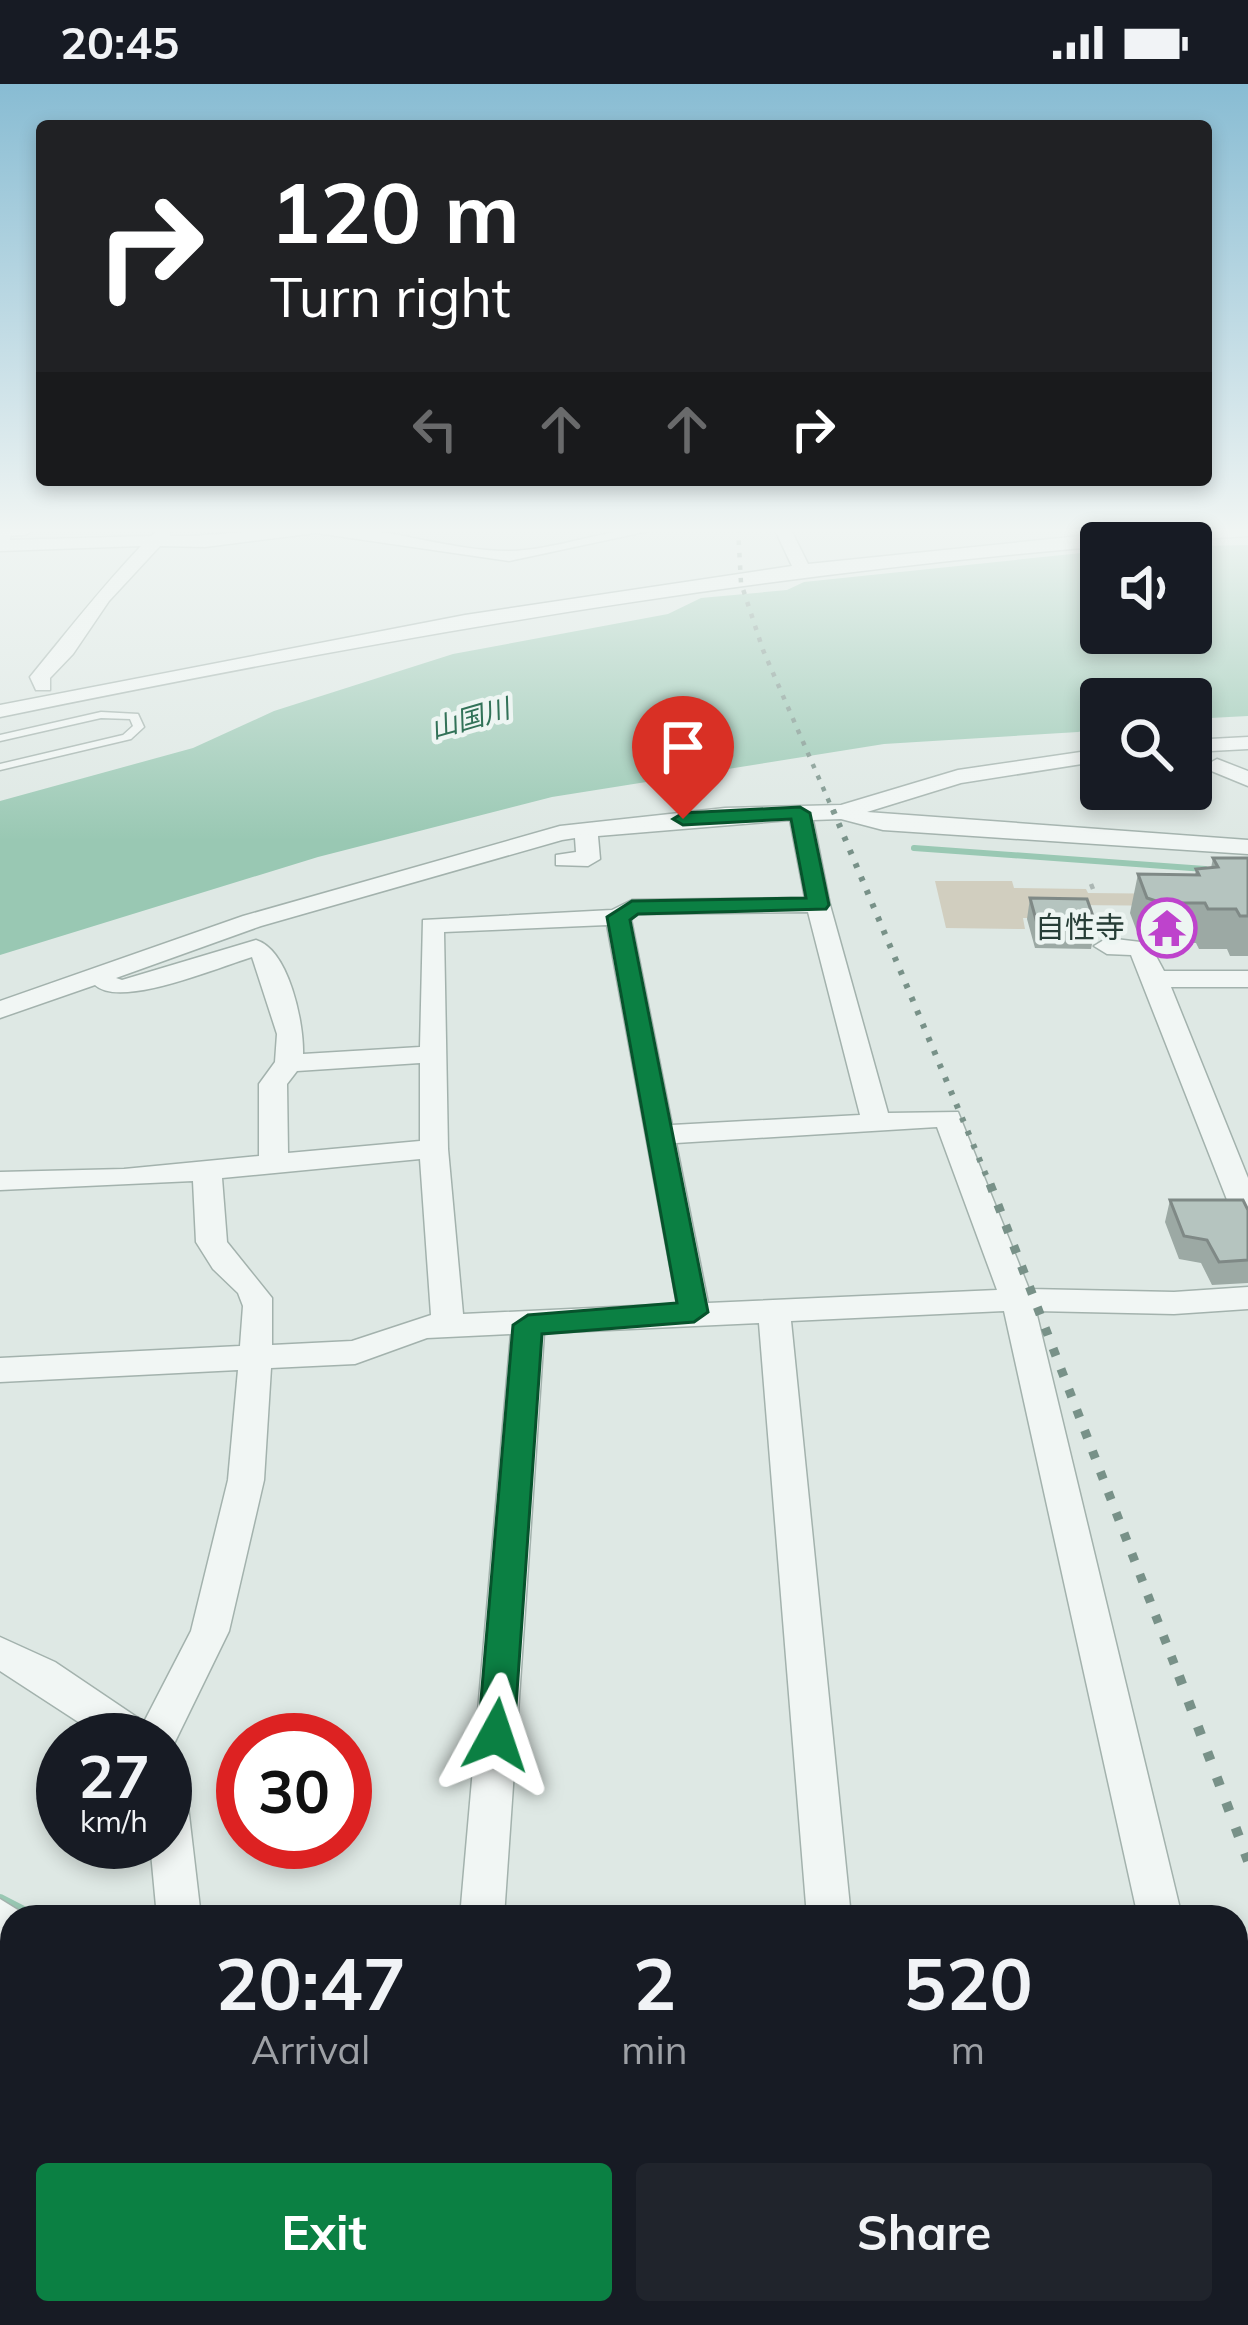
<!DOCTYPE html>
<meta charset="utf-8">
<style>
body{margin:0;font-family:Mulish,"Noto Sans JP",sans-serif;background:#20242c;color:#f1f3f6;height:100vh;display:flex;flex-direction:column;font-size:45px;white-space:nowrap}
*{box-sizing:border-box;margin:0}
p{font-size:39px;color:#9ea1a6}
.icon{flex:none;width:66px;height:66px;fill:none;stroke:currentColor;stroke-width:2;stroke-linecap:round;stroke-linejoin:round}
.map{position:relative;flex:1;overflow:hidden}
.drawer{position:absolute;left:0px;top:1821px;width:1248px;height:420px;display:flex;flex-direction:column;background:#171b24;border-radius:36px 36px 0 0;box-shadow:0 6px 18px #0003}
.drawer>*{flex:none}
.top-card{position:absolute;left:36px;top:36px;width:1176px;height:366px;border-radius:12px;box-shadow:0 6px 18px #0003;background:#202124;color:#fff;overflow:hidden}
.fabs{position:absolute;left:1080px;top:438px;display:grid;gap:24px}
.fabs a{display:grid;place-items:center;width:132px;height:132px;border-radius:12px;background:#171b24;box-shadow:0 6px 18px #0003;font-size:60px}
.speed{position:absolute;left:36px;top:1629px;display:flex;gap:24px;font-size:60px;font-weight:700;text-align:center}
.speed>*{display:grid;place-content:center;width:156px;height:156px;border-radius:50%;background:#171b24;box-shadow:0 6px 18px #0003;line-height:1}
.speed small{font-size:30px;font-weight:400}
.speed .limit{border:18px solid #d22;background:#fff;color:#111}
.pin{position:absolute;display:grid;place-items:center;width:102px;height:102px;color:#fff;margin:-123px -51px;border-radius:50% 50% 50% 0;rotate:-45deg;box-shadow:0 0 12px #0007}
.pin .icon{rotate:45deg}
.me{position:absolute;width:132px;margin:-66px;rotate:5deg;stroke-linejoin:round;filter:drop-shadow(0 0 9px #0008)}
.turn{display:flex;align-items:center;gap:42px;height:252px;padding:0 36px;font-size:54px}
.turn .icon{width:156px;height:156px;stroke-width:2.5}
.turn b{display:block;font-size:84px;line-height:102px}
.lanes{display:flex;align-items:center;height:114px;padding:0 36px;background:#0003;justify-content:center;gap:60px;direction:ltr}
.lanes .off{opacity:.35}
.eta{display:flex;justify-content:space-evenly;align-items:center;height:204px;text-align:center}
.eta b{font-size:72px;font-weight:700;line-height:84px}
.cta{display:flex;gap:24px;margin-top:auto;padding:24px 36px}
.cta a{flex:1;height:138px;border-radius:12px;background:#0b8043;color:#fff;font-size:48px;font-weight:700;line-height:138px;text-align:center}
.cta a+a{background:#20242c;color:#f1f3f6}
.status{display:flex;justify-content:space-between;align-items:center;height:84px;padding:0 60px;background:#171b24;direction:ltr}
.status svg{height:33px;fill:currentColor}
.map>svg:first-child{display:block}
.green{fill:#d1cebf}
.water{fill:#99c8b3}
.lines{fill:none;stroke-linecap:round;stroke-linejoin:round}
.stream-far2{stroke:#99c8b3;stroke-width:4.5}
.stream-far1{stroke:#99c8b3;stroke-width:6}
.stream{stroke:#99c8b3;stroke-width:10}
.lane-casing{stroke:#a3b2ad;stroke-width:3}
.street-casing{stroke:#a3b2ad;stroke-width:3}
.secondary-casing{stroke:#a3b2ad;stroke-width:3}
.path{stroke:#acb7b4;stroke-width:4.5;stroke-dasharray:8 8;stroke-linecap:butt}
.lane{fill:#f1f6f4;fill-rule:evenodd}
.street{fill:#f1f6f4;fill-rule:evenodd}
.secondary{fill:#fff;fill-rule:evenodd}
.rail-far3{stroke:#789188;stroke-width:4.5;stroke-dasharray:4.5 8;stroke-linecap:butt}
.rail-far2{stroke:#789188;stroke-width:6;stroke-dasharray:4.5 10;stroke-linecap:butt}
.rail-far1{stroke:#789188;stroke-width:9;stroke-dasharray:8 14;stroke-linecap:butt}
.rail{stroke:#789188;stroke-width:10;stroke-dasharray:9 18;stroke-linecap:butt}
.wall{fill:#9ca9a4}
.building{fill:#b5c4bf;stroke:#7f8986;stroke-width:3}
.route{fill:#0b8043;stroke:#07532c;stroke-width:3}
.labels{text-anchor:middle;stroke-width:9;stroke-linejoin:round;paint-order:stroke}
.far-water-label{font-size:27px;font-style:italic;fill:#327258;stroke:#edf5f2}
.poi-label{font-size:30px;fill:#273e37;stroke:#edf5f2;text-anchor:end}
</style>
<div class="status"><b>20:45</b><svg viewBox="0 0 49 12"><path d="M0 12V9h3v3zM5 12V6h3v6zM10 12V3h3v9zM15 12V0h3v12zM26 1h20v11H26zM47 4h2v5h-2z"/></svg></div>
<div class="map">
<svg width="1248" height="2241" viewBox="0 0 1248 2241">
<rect width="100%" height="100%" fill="#dee8e4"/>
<path class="green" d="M935,797H1012L1014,804L1086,805L1088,809L1187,810L1192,822L1069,821L1072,834H1023L1025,845L946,844Z"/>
<path class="water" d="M1248,461V632L1191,635V615H1101V643L1078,648L884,660L552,713L318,773L0,871V717L193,664L274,627L453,570L668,530L701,514L787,506L804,498L1101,467V549H1191V462Z"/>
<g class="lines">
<path class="stream-far2" d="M543,469L575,461"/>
<path class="stream-far1" d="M914,764L1205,785"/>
<path class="stream" d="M0,1815L35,1833
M489,2229L494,2241"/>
<g class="lane-casing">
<path id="lane" d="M101,628L138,630L144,643L131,655L0,686V680L123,651L133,642L130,635L101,634L0,657V651Z"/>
</g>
<g class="street-casing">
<path id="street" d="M0,444H12L10,456L151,452L160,444H170V452C231,453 292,438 353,444C404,449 457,467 508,467C560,466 610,442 663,444L509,477L316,449L205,463L160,462L109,517L73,570L50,594V606H36L30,593C66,549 101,504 141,462L0,467Z
M774,444H790L808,480L1090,451L1248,444V452C824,477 418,547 0,633V621L465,531L792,482Z
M1248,653V665L1191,668V656Z
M1101,665V677L961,699L867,728L1248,756V770L883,746L841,735L813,736L830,821L888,1029L958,1028L1029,1205L1174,1208L1248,1203V1225L1174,1230L1036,1227L1182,1833H1138L1004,1227L791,1237L851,1833H807L759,1239L544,1249L504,1833H460L511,1250L427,1254L355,1280L271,1284L264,1396L229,1547L170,1668L165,1670V1656H106L0,1587V1553L55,1578L144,1638L191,1547L228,1396L238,1286L0,1298V1274L240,1262L243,1222L238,1209L213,1185L196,1158L193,1097L0,1106V1088L124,1085L259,1072V1000L275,978L277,950L252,873C219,883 120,925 95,901L0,934V917L243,832L560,742L725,724L841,721L958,686ZM790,736L805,814L632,816L612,826L423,836L420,963L303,970C304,939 289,866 256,856L122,896L116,894L261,842L562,756L575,754L576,768L556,771V781L588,782L600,775L598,752ZM808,828L860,1031L672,1041L631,835L638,830ZM607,841L677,1220L463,1230L448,1065L444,848ZM420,979V1057L288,1069L287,1000L297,987ZM937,1043L997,1206L708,1219L676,1059ZM420,1075L431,1231L352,1257L272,1261V1214L227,1158L222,1094Z
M1217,675L1248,687V702L1209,686L1206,681Z
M1107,854L1149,859L1164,887H1248V903H1171L1248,1094V1141L1233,1131L1131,871L1107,870L1094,862Z
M165,1687L180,1692L186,1705L201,1833H157L150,1758H165Z
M0,1815L29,1833H12V1864L0,1859Z
M12,1871V1920L0,1925V1875Z
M1236,1896H1248V1940H1236Z
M1236,2160L1248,2165V2241H1222L1220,2229H1236Z
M121,2229H173L172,2241H120Z
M428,2229H480L479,2241H427Z
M818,2229H870V2241H818Z"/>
</g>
<g class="secondary-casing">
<path id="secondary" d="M0,444H36L25,451L0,452Z"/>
</g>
<path class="path" d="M1091,800L1093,805"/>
<use href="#lane" class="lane"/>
<use href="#street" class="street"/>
<use href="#secondary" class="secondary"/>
<path class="rail-far3" d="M738,444L741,499L763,566L834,729"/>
<path class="rail-far2" d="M833,726L991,1103"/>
<path class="rail-far1" d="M990,1100L1180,1595"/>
<path class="rail" d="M1179,1592L1248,1777"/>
</g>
<path class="wall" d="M1213,774H1248V872H1230L1227,865H1199L1196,859H1154L1139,853L1130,829L1138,790L1195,791L1196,785L1211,784Z
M1030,814L1095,844L1091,865L1035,864L1027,835Z
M1170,1116L1248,1126V1199L1212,1201L1201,1179L1179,1175L1165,1138Z"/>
<path class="building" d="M1213,774H1248V832H1240L1236,825H1208L1205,819H1162L1147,814L1138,790L1199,791L1196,785L1218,783Z
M1030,814L1087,815L1095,838V844L1038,843Z
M1170,1116H1243L1248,1126V1176L1219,1178L1207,1156L1184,1152Z"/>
<linearGradient id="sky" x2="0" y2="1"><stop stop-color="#88bcd3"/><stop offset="0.59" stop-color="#f0f5f3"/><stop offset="1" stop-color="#f0f5f3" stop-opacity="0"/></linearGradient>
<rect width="1248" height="757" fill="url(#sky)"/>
<path class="route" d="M800,723L810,729L829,821L826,825L638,830L630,836L708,1228L694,1238L542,1250L514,1651L509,1662L496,1667L483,1662L478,1651L513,1241L528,1231L677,1219L607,833L632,817L806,814L791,735L683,741L673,735L683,729Z"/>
<defs>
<g id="temple-ring" transform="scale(3)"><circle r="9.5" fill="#edf5f2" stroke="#be43cc" stroke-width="1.5"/><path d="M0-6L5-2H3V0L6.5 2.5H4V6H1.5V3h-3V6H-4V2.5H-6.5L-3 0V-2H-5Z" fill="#be43cc"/></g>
</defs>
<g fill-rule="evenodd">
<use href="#temple-ring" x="1167" y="844"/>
</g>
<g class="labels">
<g class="far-water-label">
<text transform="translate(470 635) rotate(-16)" y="9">山国川</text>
</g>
<g class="poi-label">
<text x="1125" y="854">自性寺</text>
</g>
</g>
</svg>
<div class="fabs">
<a><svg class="icon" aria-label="sound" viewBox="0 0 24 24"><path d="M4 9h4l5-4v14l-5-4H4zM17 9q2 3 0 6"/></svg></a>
<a><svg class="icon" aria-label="search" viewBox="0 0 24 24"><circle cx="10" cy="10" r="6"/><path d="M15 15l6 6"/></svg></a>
</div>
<div class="speed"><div>27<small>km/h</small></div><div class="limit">30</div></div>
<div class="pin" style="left:683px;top:735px;background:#d93025"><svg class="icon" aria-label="arrive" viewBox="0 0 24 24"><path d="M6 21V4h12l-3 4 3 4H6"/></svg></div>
<svg class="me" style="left:496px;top:1651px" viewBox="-20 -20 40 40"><path d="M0-17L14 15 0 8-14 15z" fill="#0b8043" stroke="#fff" stroke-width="4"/></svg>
<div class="top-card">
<div class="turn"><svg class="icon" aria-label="right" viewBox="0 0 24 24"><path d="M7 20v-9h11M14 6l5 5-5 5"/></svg><div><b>120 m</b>Turn right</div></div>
<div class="lanes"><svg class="icon off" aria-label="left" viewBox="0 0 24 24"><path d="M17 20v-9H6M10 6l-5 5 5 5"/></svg><svg class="icon off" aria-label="ahead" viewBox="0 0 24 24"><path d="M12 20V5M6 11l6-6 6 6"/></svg><svg class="icon off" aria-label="ahead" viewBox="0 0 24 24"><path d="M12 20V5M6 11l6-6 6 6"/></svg><svg class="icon" aria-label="right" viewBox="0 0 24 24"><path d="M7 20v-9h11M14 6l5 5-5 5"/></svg></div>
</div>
<section class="drawer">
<div class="eta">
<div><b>20:47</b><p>Arrival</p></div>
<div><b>2</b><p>min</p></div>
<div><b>520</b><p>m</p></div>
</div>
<div class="cta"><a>Exit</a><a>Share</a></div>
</section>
</div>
